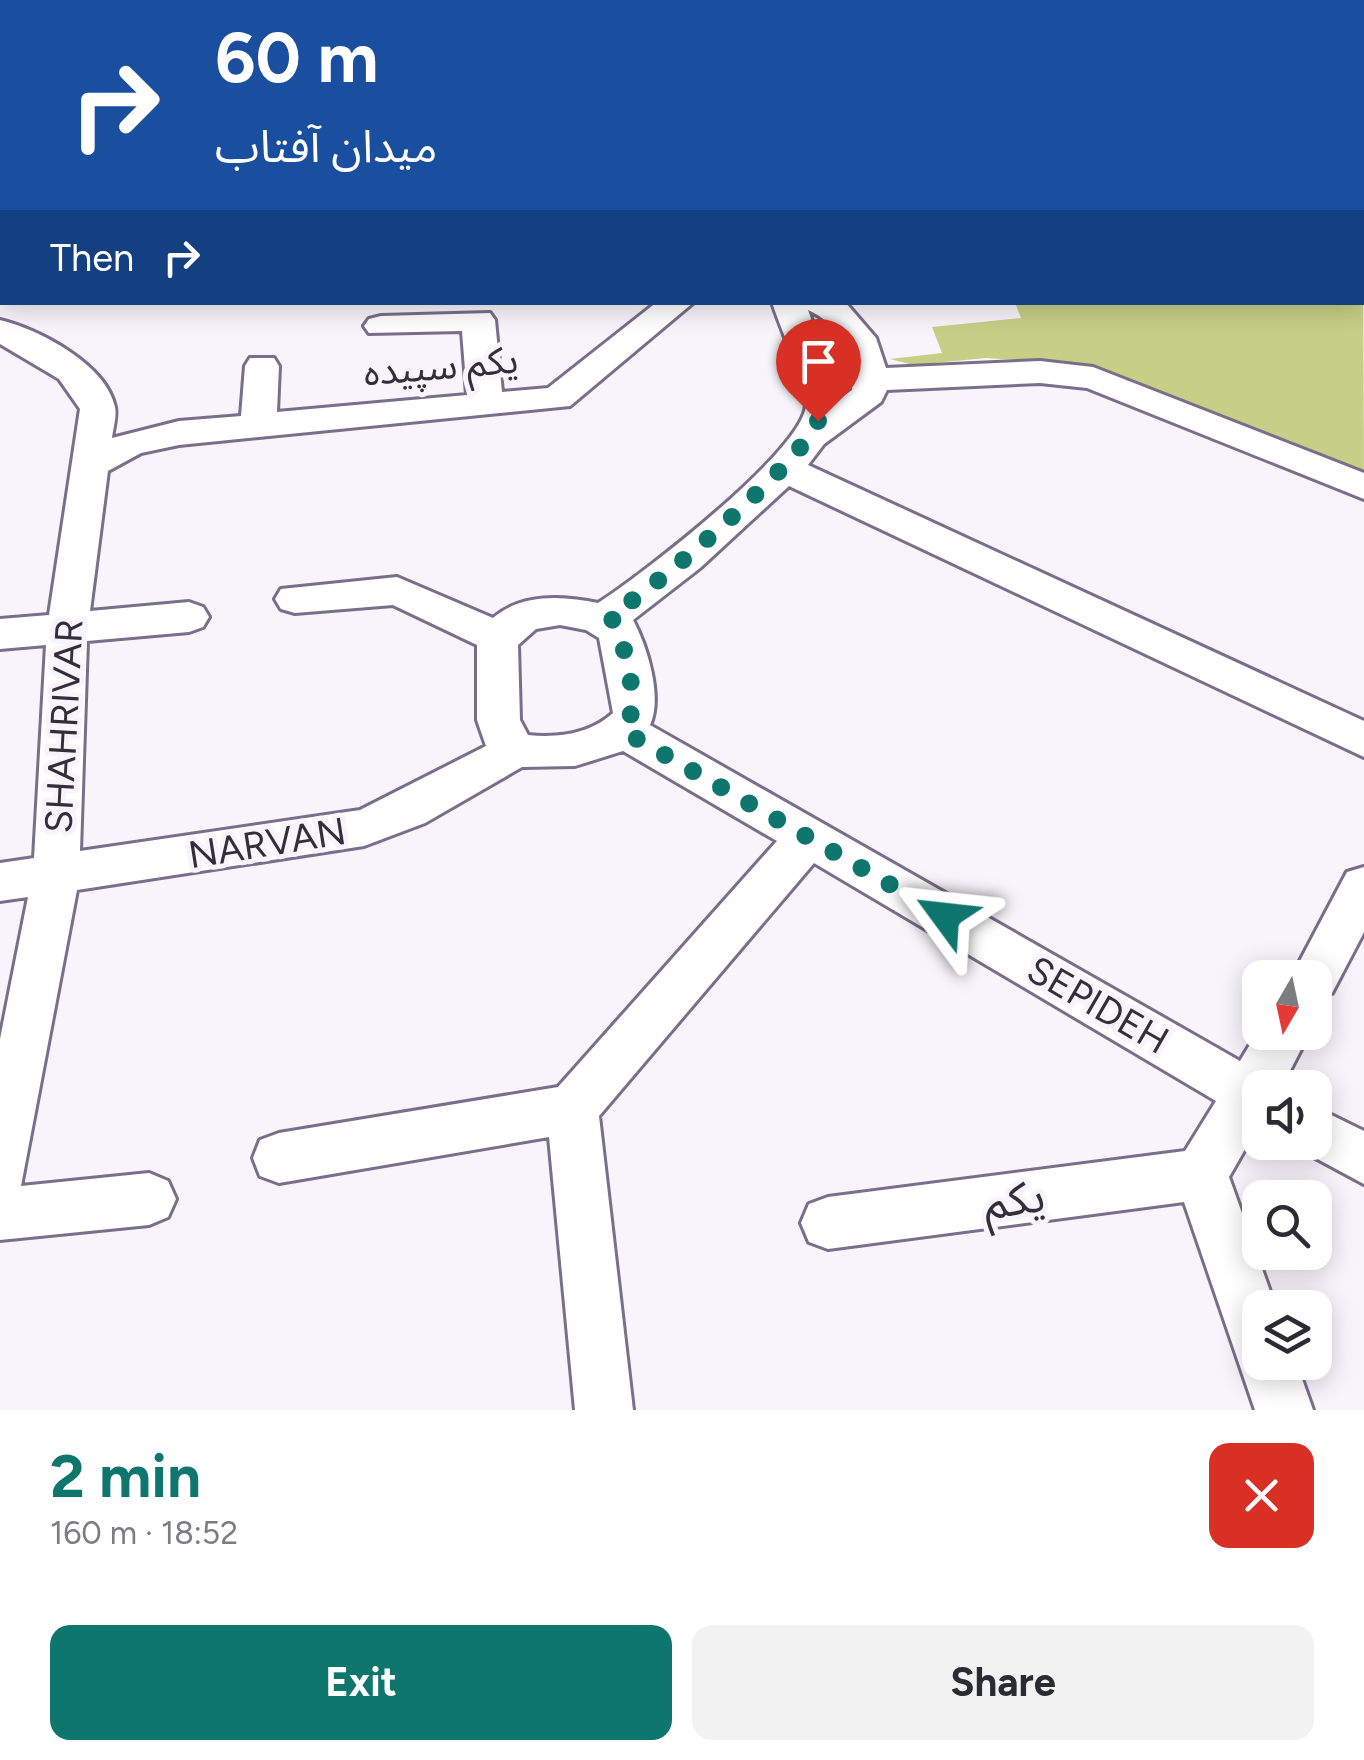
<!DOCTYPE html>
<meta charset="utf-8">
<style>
body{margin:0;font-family:Figtree,"Noto Sans Arabic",sans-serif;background:#f2f2f3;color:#2b2b33;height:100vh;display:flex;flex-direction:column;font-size:38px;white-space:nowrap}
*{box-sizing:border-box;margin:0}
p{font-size:32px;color:#7c7c81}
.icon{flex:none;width:55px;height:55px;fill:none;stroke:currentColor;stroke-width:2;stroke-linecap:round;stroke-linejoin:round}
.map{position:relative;height:1410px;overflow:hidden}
.sheet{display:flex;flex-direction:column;background:#fff;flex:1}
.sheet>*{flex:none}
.guide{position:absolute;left:0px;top:0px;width:1365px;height:305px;box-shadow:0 5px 25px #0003;background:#1a4fa0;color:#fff;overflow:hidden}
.needle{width:65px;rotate:189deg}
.fabs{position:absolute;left:1242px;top:960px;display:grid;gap:20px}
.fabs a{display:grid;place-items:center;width:90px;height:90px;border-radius:20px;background:#fff;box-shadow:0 5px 25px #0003;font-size:50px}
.pin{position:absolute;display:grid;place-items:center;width:85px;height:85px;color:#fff;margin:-102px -42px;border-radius:50% 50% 50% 0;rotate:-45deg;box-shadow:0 0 10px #0007}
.pin .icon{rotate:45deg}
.me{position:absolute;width:110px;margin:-55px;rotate:300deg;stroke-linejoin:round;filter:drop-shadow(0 0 8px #0008)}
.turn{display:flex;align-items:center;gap:35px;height:210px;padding:0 50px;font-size:45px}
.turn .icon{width:130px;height:130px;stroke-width:2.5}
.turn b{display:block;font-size:70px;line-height:85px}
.then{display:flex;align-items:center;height:95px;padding:0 50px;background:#0003;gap:20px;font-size:38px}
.round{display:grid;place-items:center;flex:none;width:105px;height:105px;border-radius:20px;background:#f2f2f3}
.headline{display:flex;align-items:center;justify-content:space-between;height:170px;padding:0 50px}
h1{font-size:60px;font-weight:700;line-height:75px;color:#0f766e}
.button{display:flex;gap:20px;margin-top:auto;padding:20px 50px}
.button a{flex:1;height:115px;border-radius:20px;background:#0f766e;color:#fff;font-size:40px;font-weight:700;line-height:115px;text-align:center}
.button a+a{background:#f2f2f3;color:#2b2b33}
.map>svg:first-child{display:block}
.green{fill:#c6cf86}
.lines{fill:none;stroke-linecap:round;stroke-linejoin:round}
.minor-casing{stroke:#786f8b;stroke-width:6}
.minor{fill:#fff;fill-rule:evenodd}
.route{stroke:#0f766e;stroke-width:18;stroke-dasharray:0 32.4}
.labels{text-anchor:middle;stroke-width:10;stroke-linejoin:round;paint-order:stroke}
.street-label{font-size:38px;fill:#322e3a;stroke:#f7f5fb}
.near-street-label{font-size:45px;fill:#322e3a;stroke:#f7f5fb}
</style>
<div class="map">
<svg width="1364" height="1410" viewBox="0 0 1364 1410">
<rect width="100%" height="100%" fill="#f7f5fb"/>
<path class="green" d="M1363,250L1364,484L1074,364L986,358L913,365L890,359L942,353L932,327L1021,318L1015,303L1362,302Z"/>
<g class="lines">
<g class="minor-casing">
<path id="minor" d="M499,0H531L532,2H501Z
M597,0H623L624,2H598Z
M841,0H867L868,2H842Z
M1024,0H1050L1051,2H1025Z
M1362,96H1364V114H1362Z
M0,179H2V197H0Z
M1362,225H1364V245H1362Z
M2,268V288L0,289V269Z
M657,302H694L570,406L179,445L141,453L108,471L90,611L189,602L203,607L209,617L203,627L189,632L87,641L80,851L360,810L486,746L477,720V645L393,605L295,613L281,609L275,599L281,589L397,577L493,618C522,593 563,596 598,603C639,577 806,449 806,404C806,385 779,325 772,302H845L876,338L886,368L1040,361L1093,367L1364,473V499L1087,388L1040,383L887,390L881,402L824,444L808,465L1364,721V757L789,486L700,568L633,620C647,646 663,697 650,725L1240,1061L1260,1028V1032H1310L1281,1088H1260V1123L1229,1177L1276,1308H1260V1362H1296L1313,1410H1255L1184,1202L828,1249L809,1242L801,1223L809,1204L828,1197L1185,1151L1216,1101L814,863L599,1116L633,1410H575L549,1137L279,1183L260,1176L253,1158L260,1140L279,1133L558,1087L777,841L623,751L575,766L522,767L425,823L364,846L77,890L21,1186L149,1173L168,1181L176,1199L168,1217L149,1225L0,1240V1039L28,897L0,901V863L34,858L46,645L0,649V619L49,615L80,409L59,379L0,344V320C38,329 106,364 115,407C117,416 113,429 112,438L179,421L241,416L245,366L250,358H274L279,366L277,412L467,395L462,331L369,333L364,326L369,319L381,316L490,313L495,320L502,392L548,388ZM808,310C841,325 854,354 852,390L839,399ZM560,625L586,630L599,638L613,713C590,734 558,738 528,735L520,720L518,645L536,629Z
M1364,867V932L1332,993L1315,999V978H1291L1347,872Z
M1315,1107L1364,1131V1184L1297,1148L1294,1142H1315Z"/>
</g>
<use href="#minor" class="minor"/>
</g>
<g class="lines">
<path class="route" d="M818,421C802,461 652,592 610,615C626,645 641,702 625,732L945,916"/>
</g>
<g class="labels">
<g class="street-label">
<text transform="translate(441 366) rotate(-5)" y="13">یکم سپیده</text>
<text transform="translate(64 726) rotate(-87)" y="13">SHAHRIVAR</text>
<text transform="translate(267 843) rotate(-9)" y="13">NARVAN</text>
<text transform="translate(1098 1005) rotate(30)" y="13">SEPIDEH</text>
</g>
<g class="near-street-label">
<text transform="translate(1014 1199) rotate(-8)" y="16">یکم</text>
</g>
</g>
</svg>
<div class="fabs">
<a><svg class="needle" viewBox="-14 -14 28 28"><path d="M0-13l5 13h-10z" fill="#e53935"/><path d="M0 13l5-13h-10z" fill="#7c7c81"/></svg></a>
<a><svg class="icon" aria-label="sound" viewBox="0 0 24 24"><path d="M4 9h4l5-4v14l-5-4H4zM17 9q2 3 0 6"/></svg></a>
<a><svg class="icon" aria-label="search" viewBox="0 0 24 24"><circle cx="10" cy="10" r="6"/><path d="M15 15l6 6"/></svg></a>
<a><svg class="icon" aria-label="layers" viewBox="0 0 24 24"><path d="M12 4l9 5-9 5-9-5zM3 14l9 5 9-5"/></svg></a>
</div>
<div class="pin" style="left:818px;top:421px;background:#d93025"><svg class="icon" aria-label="arrive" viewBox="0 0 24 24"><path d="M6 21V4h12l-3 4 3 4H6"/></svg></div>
<svg class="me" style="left:945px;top:916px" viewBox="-20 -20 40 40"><path d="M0-17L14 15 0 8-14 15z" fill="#0f766e" stroke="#fff" stroke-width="4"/></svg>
<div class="guide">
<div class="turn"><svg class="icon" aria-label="right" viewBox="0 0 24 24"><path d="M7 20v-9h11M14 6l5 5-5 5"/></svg><div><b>60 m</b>میدان آفتاب</div></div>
<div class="then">Then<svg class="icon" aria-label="right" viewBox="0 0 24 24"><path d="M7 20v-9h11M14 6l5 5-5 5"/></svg></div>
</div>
</div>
<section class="sheet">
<div class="headline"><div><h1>2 min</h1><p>160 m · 18:52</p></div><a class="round" style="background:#d93025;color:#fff"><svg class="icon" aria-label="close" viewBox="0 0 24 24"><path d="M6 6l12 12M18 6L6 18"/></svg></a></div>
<div class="button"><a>Exit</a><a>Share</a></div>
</section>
